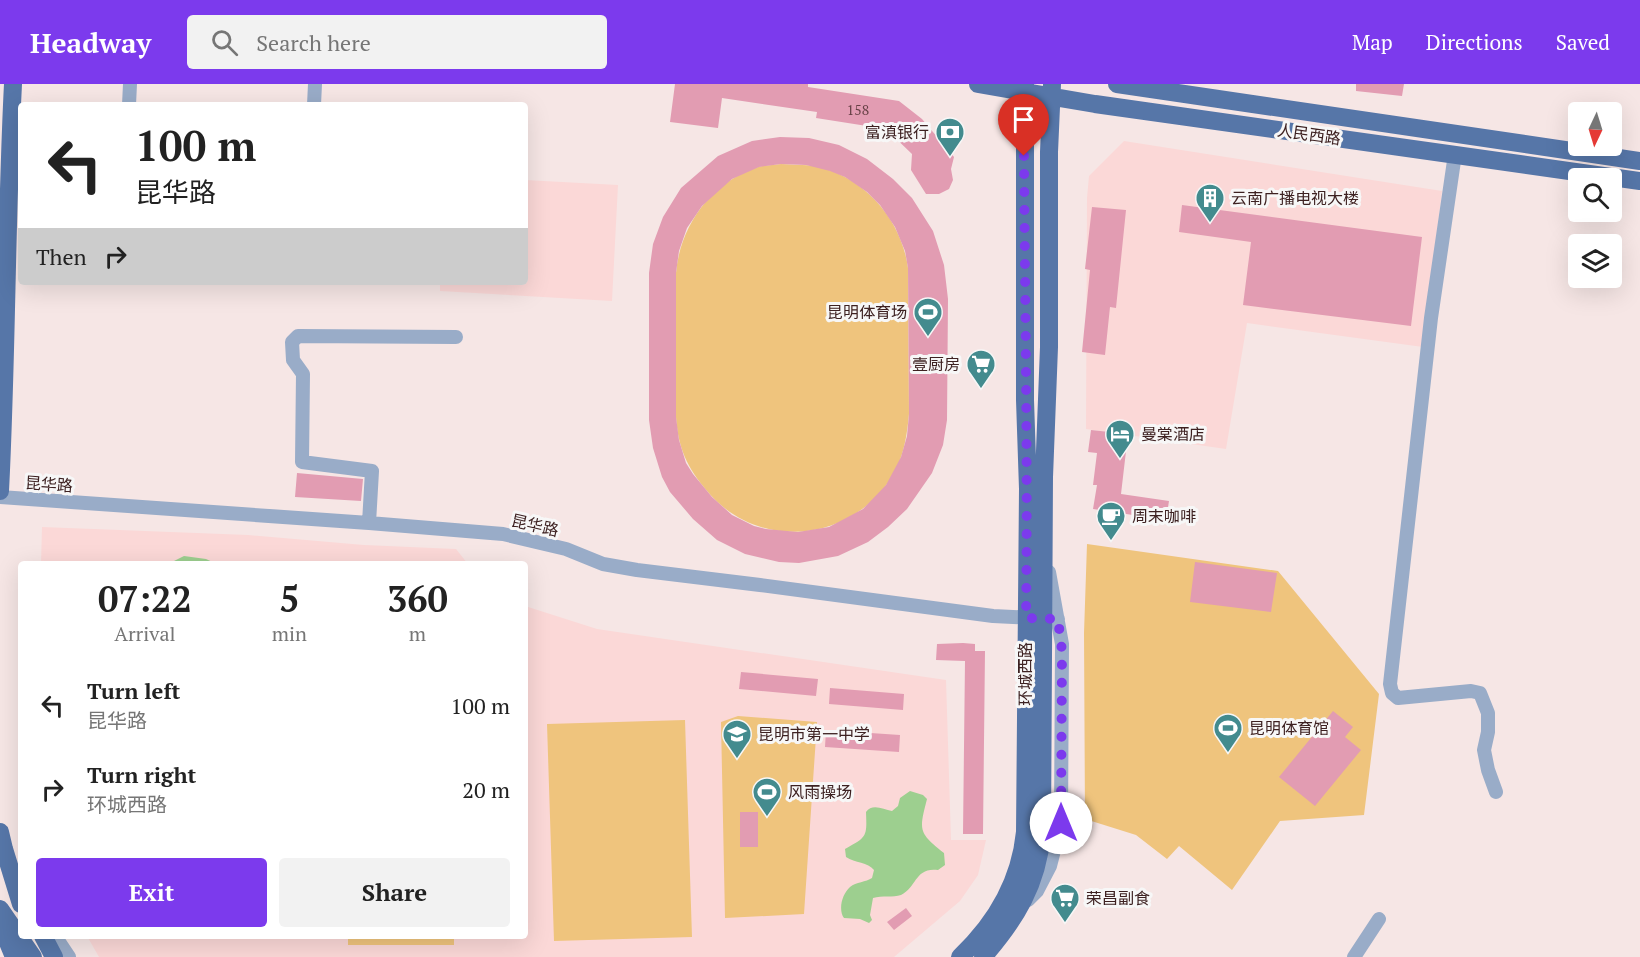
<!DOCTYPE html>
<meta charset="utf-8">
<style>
body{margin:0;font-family:"PT Serif","Noto Sans SC",serif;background:#f2f2f2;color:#222;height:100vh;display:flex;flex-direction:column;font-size:22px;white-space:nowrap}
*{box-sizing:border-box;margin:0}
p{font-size:20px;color:#767676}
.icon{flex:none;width:33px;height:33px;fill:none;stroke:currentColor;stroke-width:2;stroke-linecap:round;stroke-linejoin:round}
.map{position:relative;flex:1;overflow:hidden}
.panel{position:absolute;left:18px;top:477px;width:510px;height:378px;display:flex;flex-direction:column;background:#fff;border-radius:6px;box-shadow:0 6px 24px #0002}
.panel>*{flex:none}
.banner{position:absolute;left:18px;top:18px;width:510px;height:183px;border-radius:6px;box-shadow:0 6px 24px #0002;background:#fff;color:#222;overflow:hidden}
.needle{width:39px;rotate:184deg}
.tools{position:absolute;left:1568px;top:18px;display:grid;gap:12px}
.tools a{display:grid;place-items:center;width:54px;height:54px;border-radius:6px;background:#fff;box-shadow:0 6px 24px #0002;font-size:30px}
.pin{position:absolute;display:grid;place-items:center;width:51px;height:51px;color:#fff;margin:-62px -26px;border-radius:50% 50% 50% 0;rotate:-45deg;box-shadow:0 0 6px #0007}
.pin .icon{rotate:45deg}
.me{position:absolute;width:66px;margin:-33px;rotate:0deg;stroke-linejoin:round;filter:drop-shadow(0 0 4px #0008)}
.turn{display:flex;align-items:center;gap:21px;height:126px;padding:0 18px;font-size:27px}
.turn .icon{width:78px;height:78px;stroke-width:2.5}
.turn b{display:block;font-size:42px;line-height:51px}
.then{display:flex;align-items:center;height:57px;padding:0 18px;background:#0003;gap:12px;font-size:22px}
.eta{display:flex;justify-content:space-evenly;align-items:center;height:102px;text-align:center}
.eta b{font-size:36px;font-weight:800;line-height:42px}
.action{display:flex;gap:12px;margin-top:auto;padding:12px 18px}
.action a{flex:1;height:69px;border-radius:6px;background:#7c3aed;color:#fff;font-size:24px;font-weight:800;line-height:69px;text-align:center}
.action a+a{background:#f2f2f2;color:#222}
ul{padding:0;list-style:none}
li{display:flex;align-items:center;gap:18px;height:84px;padding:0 18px}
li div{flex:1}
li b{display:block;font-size:22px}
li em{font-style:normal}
header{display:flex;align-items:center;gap:36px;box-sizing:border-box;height:84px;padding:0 30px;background:#7c3aed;color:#fff}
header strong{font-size:28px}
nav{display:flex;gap:33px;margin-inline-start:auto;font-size:21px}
.search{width:420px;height:54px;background:#f2f2f2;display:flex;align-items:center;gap:15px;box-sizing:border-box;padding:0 21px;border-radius:6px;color:#767676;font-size:22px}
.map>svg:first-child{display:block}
.built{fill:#fbd8d7}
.green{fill:#efc47d}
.water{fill:#9dcf8f}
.building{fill:#e29cb2;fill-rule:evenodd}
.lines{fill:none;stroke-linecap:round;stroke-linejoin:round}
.minor{stroke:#99acc8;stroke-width:14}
.major{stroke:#5676a8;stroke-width:18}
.route{stroke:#7c3aed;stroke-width:10;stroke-dasharray:0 18}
.labels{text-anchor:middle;stroke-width:6;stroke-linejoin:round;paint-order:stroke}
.number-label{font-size:14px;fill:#664045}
.poi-label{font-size:16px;fill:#3d2121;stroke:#f7f7f7;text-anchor:start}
.street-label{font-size:16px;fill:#3d2121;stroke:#f7f7f7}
</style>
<header>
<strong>Headway</strong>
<div class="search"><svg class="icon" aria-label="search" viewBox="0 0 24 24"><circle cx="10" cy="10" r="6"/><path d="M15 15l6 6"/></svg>Search here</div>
<nav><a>Map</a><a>Directions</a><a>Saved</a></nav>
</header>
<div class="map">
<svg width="1640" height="873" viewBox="0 0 1640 873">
<rect width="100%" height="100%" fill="#f6e6e5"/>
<path class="built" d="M1124,57L1442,107L1423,263L1247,239L1226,365L1086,345L1087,114L1089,92Z
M525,96L618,101L612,217L440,207V198H525Z
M42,443L248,451L364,461L456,465L468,480H41Z
M525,522L597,545L946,596L951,756H986L978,791L960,817L894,873H99L87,852H525Z"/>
<path class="green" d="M781,80C795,81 809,80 823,84C868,97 902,138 908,184L909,330C907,351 904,372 893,391C852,459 758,468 707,407C687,383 678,364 676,333V189C680,142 711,98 758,83C765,81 774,81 781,80Z
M1087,460L1278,487L1379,610L1364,731L1280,737L1232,806L1179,762L1167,775L1136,751L1085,735L1084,549Z
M738,632L817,638L804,830L725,834L721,638Z
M685,636L692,853L554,857L547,640Z
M348,852H454V861H348Z"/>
<path class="water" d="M184,472L206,475L217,480H168Z
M910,707L923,711L927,715C919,746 918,749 944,769L945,781L938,786C915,783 917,803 901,811C893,814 882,811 873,814L870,831L872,836L869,839L860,835L844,834C838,826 842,810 850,803C856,798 866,798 872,794L874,786C868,778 855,779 846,773L845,765C867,753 867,753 866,728C872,719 883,725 892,727L898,722L900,714Z"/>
<path class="building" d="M675,0H808V3L899,17L922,35L954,73L951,85L953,96L949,105L939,110H926L911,86L912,70L886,45L816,34L817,28L722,14L718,44L670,38Z
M1356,0H1404L1402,12L1356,7Z
M780,53L809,54L839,61L867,75L893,95L912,114L933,147L944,181L948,215L947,336L943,361L932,389L907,425L888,443L868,458L838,472L799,479L779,478L745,470L717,456L693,435L670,408L662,393L653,364L649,336V189L653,160L663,133L681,104L718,72L752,57ZM781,80L806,81L830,87L845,93L867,108L880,121L895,143L905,167L908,184L909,330L907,352L901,373L886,401L863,425L829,443L798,448L766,445L754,442L732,431L712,413L693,390L686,379L679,356L676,333V189L679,167L687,144L702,122L732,95L759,83Z
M1182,121L1422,153L1411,242L1243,221L1251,158L1179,148Z
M1092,123L1126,126L1116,224L1110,223L1105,271L1082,268L1090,186L1085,185Z
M1091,346L1128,350L1121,410L1169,417L1166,436L1093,425L1097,401H1093L1097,369L1088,368Z
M297,389L363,395L361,417L295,413Z
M1195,478L1277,489L1271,528L1190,518Z
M963,559L975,560V567H985L983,750H963L965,577L936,576L937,560Z
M741,588L818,595L816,612L739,605Z
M830,604L904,610L903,626L829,620Z
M1333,627L1353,643L1345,653L1361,666L1315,722L1279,693Z
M826,646L900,651L899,668L825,663Z
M740,728H758V763H740Z
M906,824L912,832L894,846L887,838Z"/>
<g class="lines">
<path class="minor" d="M129,21L130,0
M314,21L315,0
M1455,70L1431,234L1390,600L1392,609L1398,614L1471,607L1480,609L1488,629V648L1484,666L1488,686L1496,708
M0,413L369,439L503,450L566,465L603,480L637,486L760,501L993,532L1058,535
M369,439L372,387L302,378L303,290L293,276L292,258L298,252L456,253
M1028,816L1037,807L1050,782L1061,739L1062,560L1049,488
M55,852L69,873
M1354,873L1379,835"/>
<path class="major" d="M978,0L1095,20L1640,97
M1117,0L1640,77
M0,407C7,271 6,136 13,0
M0,748L4,765L21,820
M0,825L33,873
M0,839L14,873
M43,852L54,873
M960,873C996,839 1020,798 1025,748L1028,405L1025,316V0
M983,873C1016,835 1037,801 1042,750L1044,393L1049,263V68L1052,0"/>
</g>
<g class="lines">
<path class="route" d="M1024,72C1025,226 1028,380 1026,534L1058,535L1062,567L1061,739"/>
</g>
<defs>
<g id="bank-pin" transform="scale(1.5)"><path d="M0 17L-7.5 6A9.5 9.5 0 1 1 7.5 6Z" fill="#438b8e" stroke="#f7f7f7"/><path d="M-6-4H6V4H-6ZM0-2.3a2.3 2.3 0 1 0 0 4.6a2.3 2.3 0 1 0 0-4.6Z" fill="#fff"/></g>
<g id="building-pin" transform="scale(1.5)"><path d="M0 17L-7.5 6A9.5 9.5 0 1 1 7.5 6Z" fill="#438b8e" stroke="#f7f7f7"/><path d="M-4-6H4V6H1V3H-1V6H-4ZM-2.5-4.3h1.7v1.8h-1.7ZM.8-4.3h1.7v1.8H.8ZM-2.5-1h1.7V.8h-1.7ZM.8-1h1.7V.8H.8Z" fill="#fff"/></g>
<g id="stadium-pin" transform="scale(1.5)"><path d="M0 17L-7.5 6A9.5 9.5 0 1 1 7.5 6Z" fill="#438b8e" stroke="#f7f7f7"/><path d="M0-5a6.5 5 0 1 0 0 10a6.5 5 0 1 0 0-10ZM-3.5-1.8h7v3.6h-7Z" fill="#fff"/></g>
<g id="supermarket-pin" transform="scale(1.5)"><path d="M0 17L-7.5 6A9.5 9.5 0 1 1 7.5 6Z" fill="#438b8e" stroke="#f7f7f7"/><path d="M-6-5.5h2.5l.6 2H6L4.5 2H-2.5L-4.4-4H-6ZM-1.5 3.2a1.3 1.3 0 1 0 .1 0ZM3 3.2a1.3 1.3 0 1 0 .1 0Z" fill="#fff"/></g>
<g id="hotel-pin" transform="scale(1.5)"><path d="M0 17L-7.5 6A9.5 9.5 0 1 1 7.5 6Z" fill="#438b8e" stroke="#f7f7f7"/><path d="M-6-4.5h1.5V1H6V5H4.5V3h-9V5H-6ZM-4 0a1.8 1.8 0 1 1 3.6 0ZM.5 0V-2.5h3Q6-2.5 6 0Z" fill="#fff"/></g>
<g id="cafe-pin" transform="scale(1.5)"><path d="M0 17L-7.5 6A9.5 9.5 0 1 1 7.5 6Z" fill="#438b8e" stroke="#f7f7f7"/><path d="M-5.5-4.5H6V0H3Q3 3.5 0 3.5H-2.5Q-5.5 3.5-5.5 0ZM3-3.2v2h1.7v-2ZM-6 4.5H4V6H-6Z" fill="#fff"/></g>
<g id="school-pin" transform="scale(1.5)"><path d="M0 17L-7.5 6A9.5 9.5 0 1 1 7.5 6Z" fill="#438b8e" stroke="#f7f7f7"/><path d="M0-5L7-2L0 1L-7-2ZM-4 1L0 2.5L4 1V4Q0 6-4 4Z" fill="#fff"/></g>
</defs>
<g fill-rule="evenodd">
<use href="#bank-pin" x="950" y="48"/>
<use href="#building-pin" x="1210" y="114"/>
<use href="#stadium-pin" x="928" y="228"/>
<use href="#supermarket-pin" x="981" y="280"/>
<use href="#hotel-pin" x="1120" y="350"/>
<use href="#cafe-pin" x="1111" y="432"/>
<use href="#stadium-pin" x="1228" y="644"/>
<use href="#school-pin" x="737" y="650"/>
<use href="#stadium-pin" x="767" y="708"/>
<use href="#supermarket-pin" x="1065" y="814"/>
</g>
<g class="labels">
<g class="number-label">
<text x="858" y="31">158</text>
</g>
<g class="poi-label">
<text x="929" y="54" text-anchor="end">富滇银行</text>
<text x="1231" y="120">云南广播电视大楼</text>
<text x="907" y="234" text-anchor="end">昆明体育场</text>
<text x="960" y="286" text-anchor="end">壹厨房</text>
<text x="1141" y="356">曼棠酒店</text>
<text x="1132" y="438">周末咖啡</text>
<text x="1249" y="650">昆明体育馆</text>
<text x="758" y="656">昆明市第一中学</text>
<text x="788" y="714">风雨操场</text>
<text x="1086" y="820">荣昌副食</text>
</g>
<g class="street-label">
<text transform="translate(1309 50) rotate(8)" y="6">人民西路</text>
<text transform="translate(49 400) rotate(4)" y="6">昆华路</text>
<text transform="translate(535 441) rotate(13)" y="6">昆华路</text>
<text transform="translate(1025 590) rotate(-90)" y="6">环城西路</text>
</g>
</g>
</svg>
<div class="tools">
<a><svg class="needle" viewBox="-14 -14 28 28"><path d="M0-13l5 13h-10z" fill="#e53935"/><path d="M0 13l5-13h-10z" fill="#767676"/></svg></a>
<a><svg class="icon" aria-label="search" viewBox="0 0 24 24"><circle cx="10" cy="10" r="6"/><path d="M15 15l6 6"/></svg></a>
<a><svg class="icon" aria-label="layers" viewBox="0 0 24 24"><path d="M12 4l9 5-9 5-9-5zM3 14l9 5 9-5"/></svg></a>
</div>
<div class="pin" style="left:1024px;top:72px;background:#d93025"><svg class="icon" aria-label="arrive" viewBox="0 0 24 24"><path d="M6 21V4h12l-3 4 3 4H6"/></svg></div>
<svg class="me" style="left:1061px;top:739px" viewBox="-20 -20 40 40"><circle r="19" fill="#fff"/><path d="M0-13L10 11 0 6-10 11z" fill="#7c3aed"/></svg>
<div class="banner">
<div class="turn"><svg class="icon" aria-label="left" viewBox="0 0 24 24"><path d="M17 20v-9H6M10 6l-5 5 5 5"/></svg><div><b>100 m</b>昆华路</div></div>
<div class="then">Then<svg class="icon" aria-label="right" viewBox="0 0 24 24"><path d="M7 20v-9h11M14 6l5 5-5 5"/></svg></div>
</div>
<section class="panel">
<div class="eta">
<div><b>07:22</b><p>Arrival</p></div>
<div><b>5</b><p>min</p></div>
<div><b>360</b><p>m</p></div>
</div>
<ul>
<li><svg class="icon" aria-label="left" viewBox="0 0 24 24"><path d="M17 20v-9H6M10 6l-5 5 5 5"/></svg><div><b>Turn left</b><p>昆华路</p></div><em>100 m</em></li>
<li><svg class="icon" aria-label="right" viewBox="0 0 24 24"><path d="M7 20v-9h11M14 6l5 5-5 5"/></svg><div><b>Turn right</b><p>环城西路</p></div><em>20 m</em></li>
</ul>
<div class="action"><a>Exit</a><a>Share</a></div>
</section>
</div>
